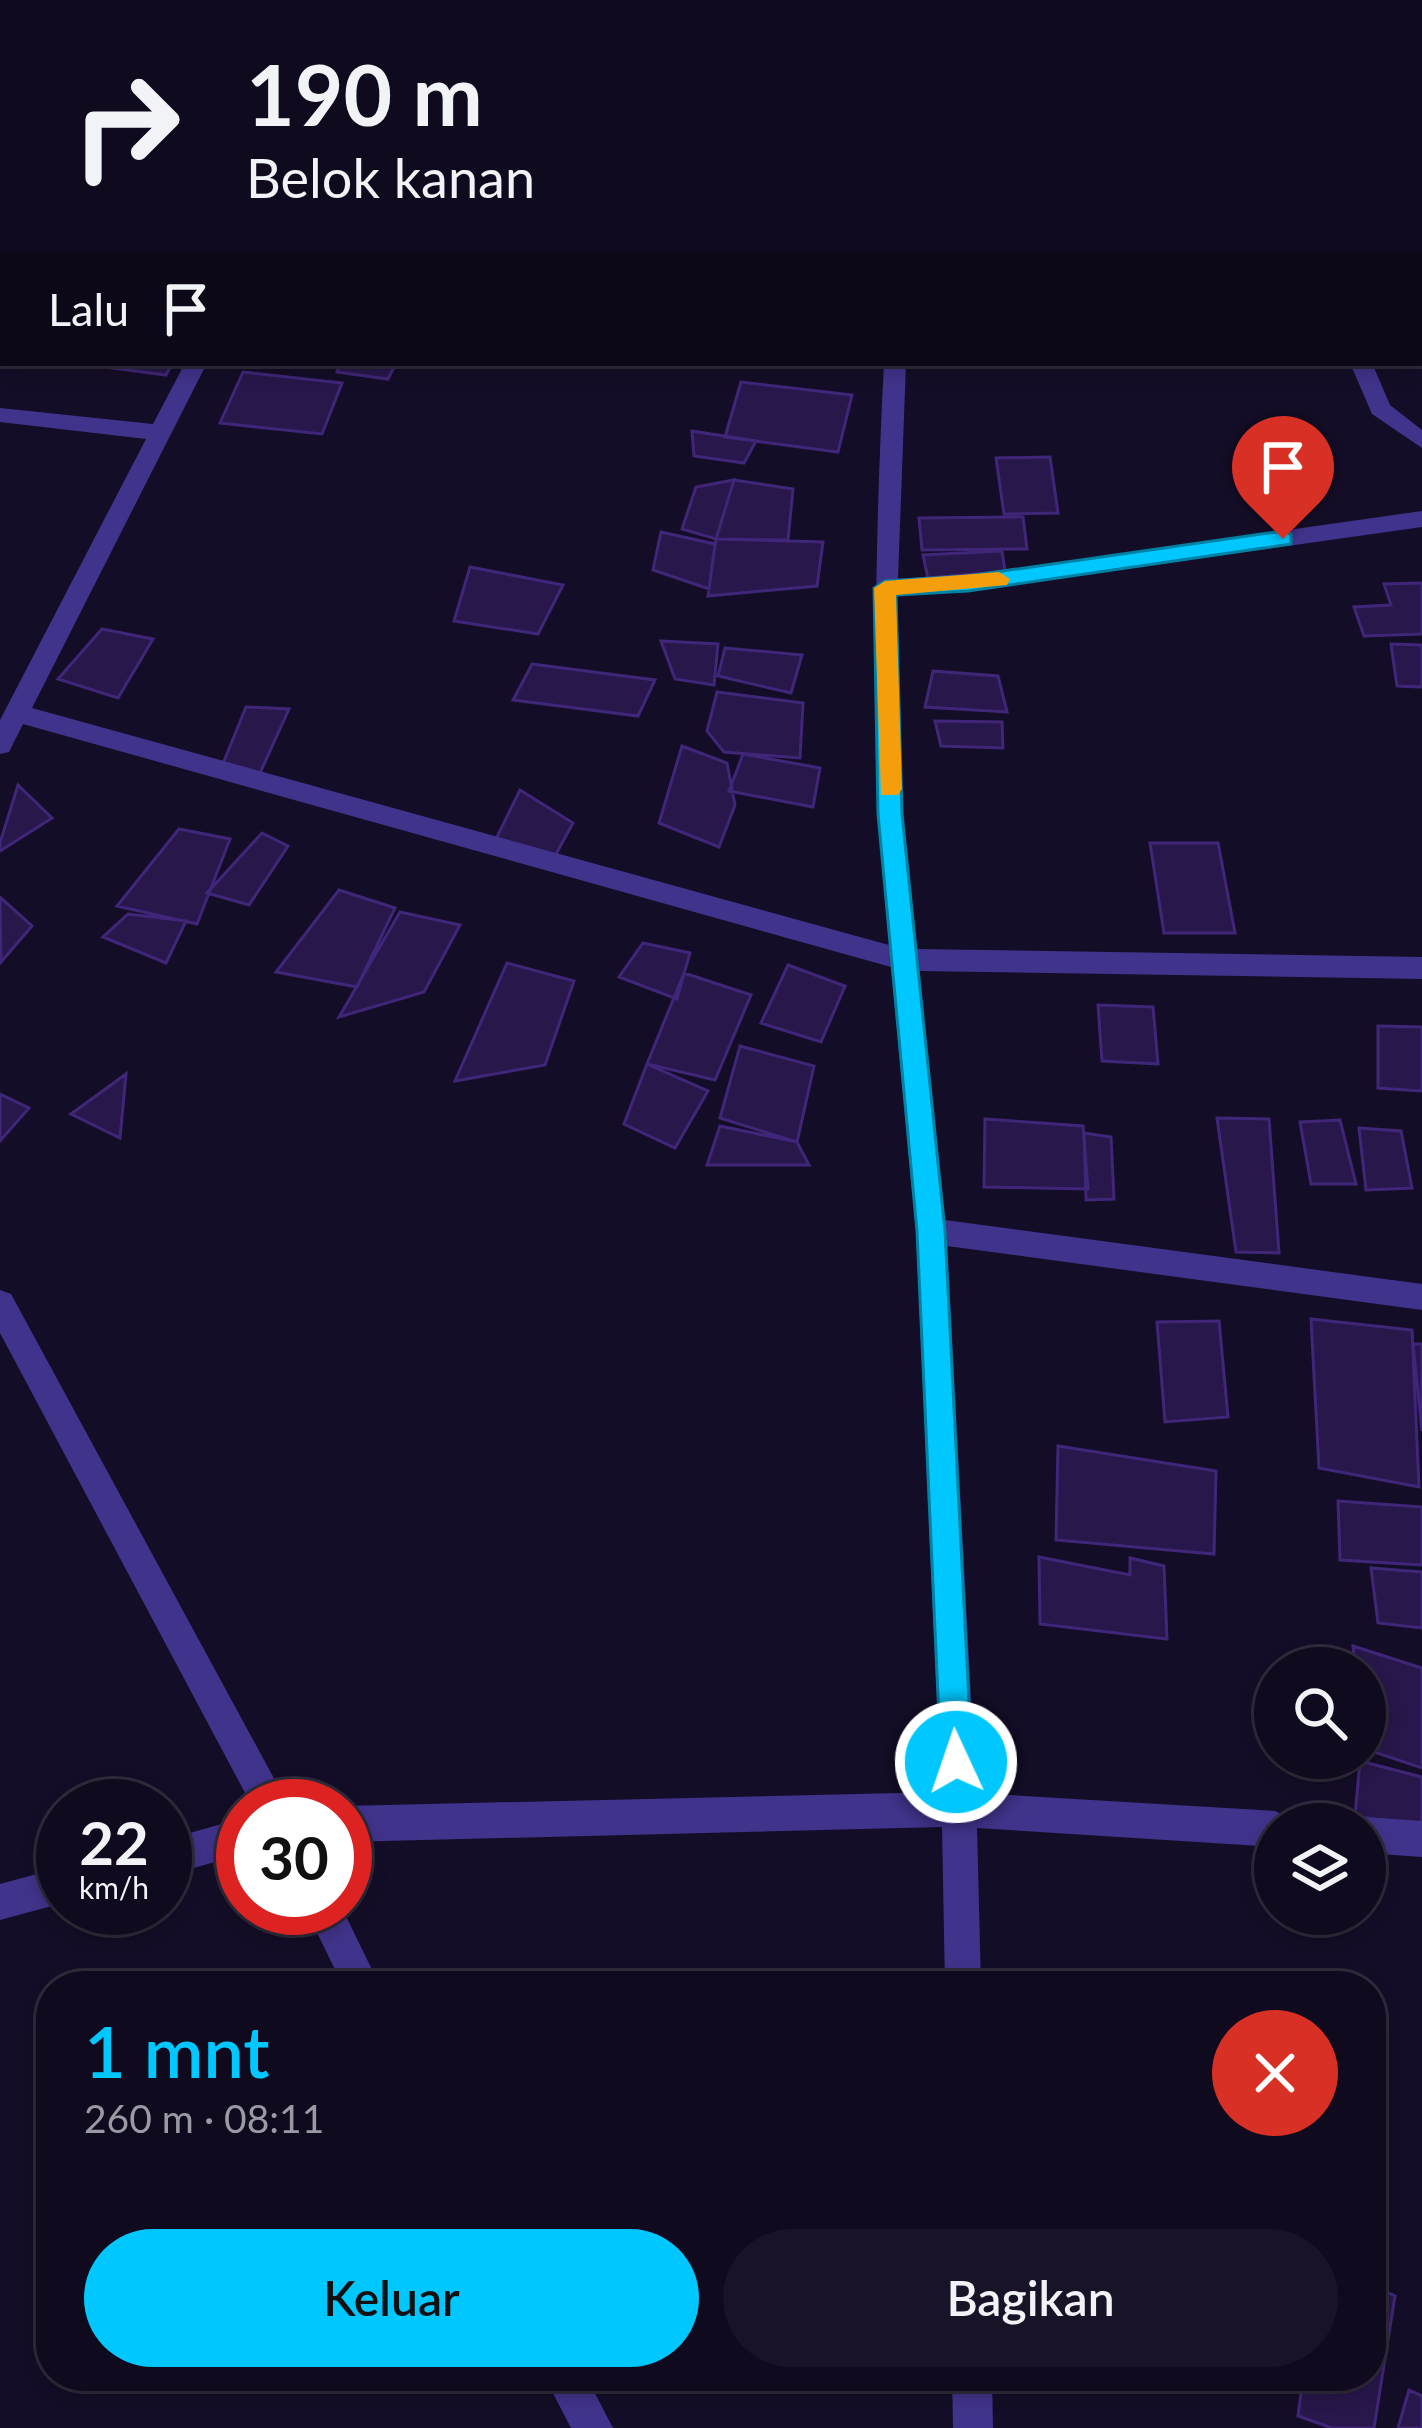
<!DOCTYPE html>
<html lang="id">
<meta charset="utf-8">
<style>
body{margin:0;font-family:Lato,sans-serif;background:#181326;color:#f1f3f6;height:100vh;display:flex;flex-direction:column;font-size:45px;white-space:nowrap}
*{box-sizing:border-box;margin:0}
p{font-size:39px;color:#9b9aa4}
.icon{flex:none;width:66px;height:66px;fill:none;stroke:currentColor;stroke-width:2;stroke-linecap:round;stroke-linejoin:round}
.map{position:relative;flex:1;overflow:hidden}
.details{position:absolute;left:36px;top:1971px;width:1350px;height:420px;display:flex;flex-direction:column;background:#0f0a1d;border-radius:48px;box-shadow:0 6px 18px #0003,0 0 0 3px #2f2b3b}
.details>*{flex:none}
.banner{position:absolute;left:0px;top:0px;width:1422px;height:366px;box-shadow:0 6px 18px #0003,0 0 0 3px #2f2b3b;background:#0f0a1d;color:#f1f3f6;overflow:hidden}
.controls{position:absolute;left:1254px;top:1647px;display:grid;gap:24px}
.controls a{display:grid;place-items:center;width:132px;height:132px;border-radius:50%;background:#0f0a1d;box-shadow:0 6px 18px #0003,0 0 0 3px #2f2b3b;font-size:60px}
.speed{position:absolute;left:36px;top:1779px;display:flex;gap:24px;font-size:60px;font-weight:700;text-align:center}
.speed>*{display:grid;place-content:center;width:156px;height:156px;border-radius:50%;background:#0f0a1d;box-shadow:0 6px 18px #0003,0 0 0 3px #2f2b3b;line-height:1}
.speed small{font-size:30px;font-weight:400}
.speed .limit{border:18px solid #d22;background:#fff;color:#111}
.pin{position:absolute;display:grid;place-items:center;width:102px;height:102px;color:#fff;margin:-123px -51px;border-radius:50% 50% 50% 0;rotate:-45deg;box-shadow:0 0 12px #0007}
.pin .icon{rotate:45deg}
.me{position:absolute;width:132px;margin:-66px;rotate:357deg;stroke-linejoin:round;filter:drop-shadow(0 0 9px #0008)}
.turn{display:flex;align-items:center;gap:42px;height:252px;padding:0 48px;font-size:54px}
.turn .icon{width:156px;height:156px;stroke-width:2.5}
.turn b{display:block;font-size:84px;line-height:102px}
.then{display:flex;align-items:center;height:114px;padding:0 48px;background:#0003;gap:24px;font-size:45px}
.round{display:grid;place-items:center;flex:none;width:126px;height:126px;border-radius:63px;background:#181326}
.head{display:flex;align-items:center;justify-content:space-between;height:204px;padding:0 48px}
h1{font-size:72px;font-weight:600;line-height:90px;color:#00c8fe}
.button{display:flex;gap:24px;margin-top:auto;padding:24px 48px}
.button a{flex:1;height:138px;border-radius:72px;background:#00c8fe;color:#111;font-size:48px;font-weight:600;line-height:138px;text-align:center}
.button a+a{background:#181326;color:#f1f3f6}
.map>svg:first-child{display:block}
.building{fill:#27174a;stroke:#402679;stroke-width:3}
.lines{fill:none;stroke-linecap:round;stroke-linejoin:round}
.street{fill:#40338b;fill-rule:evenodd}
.route{fill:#00c8fe;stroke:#0082a5;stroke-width:3}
.slow{fill:#f59e0b}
</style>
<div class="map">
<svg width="1422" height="2428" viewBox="0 0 1422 2428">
<rect width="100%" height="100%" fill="#140d27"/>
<path class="building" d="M75,363H172L166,375Z
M341,363H396L388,379L337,372Z
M243,372L342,383L322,434L220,423Z
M741,382L852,395L838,452L725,437Z
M692,431L756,441L744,463L694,456Z
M1050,457L1058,513L1004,514L996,458Z
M734,480L793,489L788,540L716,539Z
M734,480L716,539L682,529L696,487Z
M1023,517L1027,549L922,550L919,518Z
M661,532L715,544L709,589L653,570Z
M716,539L823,542L817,586L708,596Z
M1002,551L1006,578L930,588L923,555Z
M470,567L563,585L538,634L454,621Z
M1422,583V634L1364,636L1354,607L1391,605L1384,584Z
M102,629L153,639L118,698L58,679Z
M661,641L718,644L714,685L675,679Z
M1391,644L1422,645V687L1397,686Z
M725,648L802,655L791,693L718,676Z
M532,664L655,680L638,716L513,700Z
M933,671L998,676L1007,712L925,707Z
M717,692L803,703L800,758L724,752L707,731Z
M246,707L289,709L260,773L220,771Z
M935,721L1002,722L1003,748L941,746Z
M682,746L727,763L735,805L719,847L659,823Z
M743,754L820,768L813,807L729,791Z
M18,785L52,818L0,851V843Z
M520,790L573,823L551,863L496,839Z
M179,829L230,839L197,924L117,906Z
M262,833L288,846L249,905L207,893Z
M1150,843H1218L1235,933H1164Z
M339,890L395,908L357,987L276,972Z
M1,898L32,926L1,962L0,902Z
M400,912L460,925L424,992L339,1017Z
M128,914L186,921L166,963L103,937Z
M643,943L690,953L677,999L619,977Z
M507,963L574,981L545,1065L455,1081Z
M788,965L845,986L821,1042L761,1023Z
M684,973L751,995L715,1080L647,1064Z
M1098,1005L1153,1007L1158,1064L1102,1061Z
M1378,1026L1422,1027V1091L1378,1088Z
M740,1046L814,1066L797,1142L720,1118Z
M647,1064L708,1091L675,1148L624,1124Z
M126,1074L120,1138L71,1114Z
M0,1094L29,1108L0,1141Z
M1217,1118L1269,1119L1279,1253L1236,1252Z
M985,1119L1083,1126L1088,1189L984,1187Z
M1340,1120L1356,1184H1311L1300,1122Z
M720,1126L797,1142L809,1165H707Z
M1359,1128L1401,1131L1412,1188L1366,1190Z
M1084,1133L1111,1137L1114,1199L1086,1200Z
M1311,1319L1412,1330L1419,1487L1319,1468Z
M1219,1321L1228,1417L1165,1422L1157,1322Z
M1413,1344H1422V1431Z
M1058,1446L1216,1471L1214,1554L1056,1540Z
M1338,1501L1422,1507V1565L1340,1560Z
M1039,1557L1130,1575V1558L1164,1566L1167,1639L1040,1624Z
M1371,1568L1422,1572V1628L1378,1623Z
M1353,1646L1422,1668V1768L1365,1749V1668H1355Z
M1360,1761L1422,1777V1827L1355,1816Z
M1371,2285L1395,2296L1374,2428H1332L1298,2416L1303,2376H1371Z
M1409,2390L1422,2396V2428H1398Z"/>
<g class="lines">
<path class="street" d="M352,0H372L351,3Z
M936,0H956V3H936Z
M1397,0H1417L1396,3Z
M185,363H207L32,708L889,945C871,750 874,558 884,363H906L898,579L1006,570L1422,511V527L1006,586L897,595L903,814L917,949L1422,957V979L919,971L945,1220L1422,1284V1310L947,1246L976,1793L1275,1811L1288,1817L1291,1824H1275V1847L977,1828L981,1986H945L942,1827L345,1842V1806L941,1792L916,1231L891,967L23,724L9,752L0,754V720L146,439L0,422V408L153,424Z
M1350,363H1372L1390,405L1422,430V448L1372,414Z
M0,1290L11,1294L289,1806H252L0,1333Z
M1365,1817L1422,1821V1857L1365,1853V1824H1352Z
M243,1818V1854L165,1876V1840Z
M63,1867V1903L0,1920V1884Z
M305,1908H342L380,1986H343Z
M544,2376H586L613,2428H571Z
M952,2376H992L993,2428H953Z"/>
</g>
<path class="route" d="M1283,531L1291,534V544L968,591L896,595L902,814L945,1231L972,1762L968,1773L956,1777L945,1773L941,1762L917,1231L878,814L874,588L885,581L968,576Z"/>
<path class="slow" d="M999,572L1010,579L1007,585L896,595L902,789L898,795H881L874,588L885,581Z"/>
</svg>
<div class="controls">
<a><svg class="icon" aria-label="search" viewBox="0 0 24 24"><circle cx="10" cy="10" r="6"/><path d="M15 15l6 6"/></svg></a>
<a><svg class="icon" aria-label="layers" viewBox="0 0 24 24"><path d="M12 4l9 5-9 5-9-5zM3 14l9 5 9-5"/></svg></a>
</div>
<div class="speed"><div>22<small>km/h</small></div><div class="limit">30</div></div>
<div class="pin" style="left:1283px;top:539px;background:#d93025"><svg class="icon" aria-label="arrive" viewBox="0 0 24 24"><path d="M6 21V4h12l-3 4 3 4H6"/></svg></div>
<svg class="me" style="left:956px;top:1762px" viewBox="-20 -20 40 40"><circle r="17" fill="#00c8fe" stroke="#fff" stroke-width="3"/><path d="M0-11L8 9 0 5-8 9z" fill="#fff"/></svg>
<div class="banner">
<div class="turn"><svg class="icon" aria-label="right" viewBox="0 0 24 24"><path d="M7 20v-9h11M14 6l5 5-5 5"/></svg><div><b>190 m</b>Belok kanan</div></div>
<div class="then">Lalu<svg class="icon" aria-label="arrive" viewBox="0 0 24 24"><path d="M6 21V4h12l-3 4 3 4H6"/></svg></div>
</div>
<section class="details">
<div class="head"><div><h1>1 mnt</h1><p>260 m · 08:11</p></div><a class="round" style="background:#d93025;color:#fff"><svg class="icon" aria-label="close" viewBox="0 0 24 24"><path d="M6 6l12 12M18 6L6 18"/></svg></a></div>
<div class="button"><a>Keluar</a><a>Bagikan</a></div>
</section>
</div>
